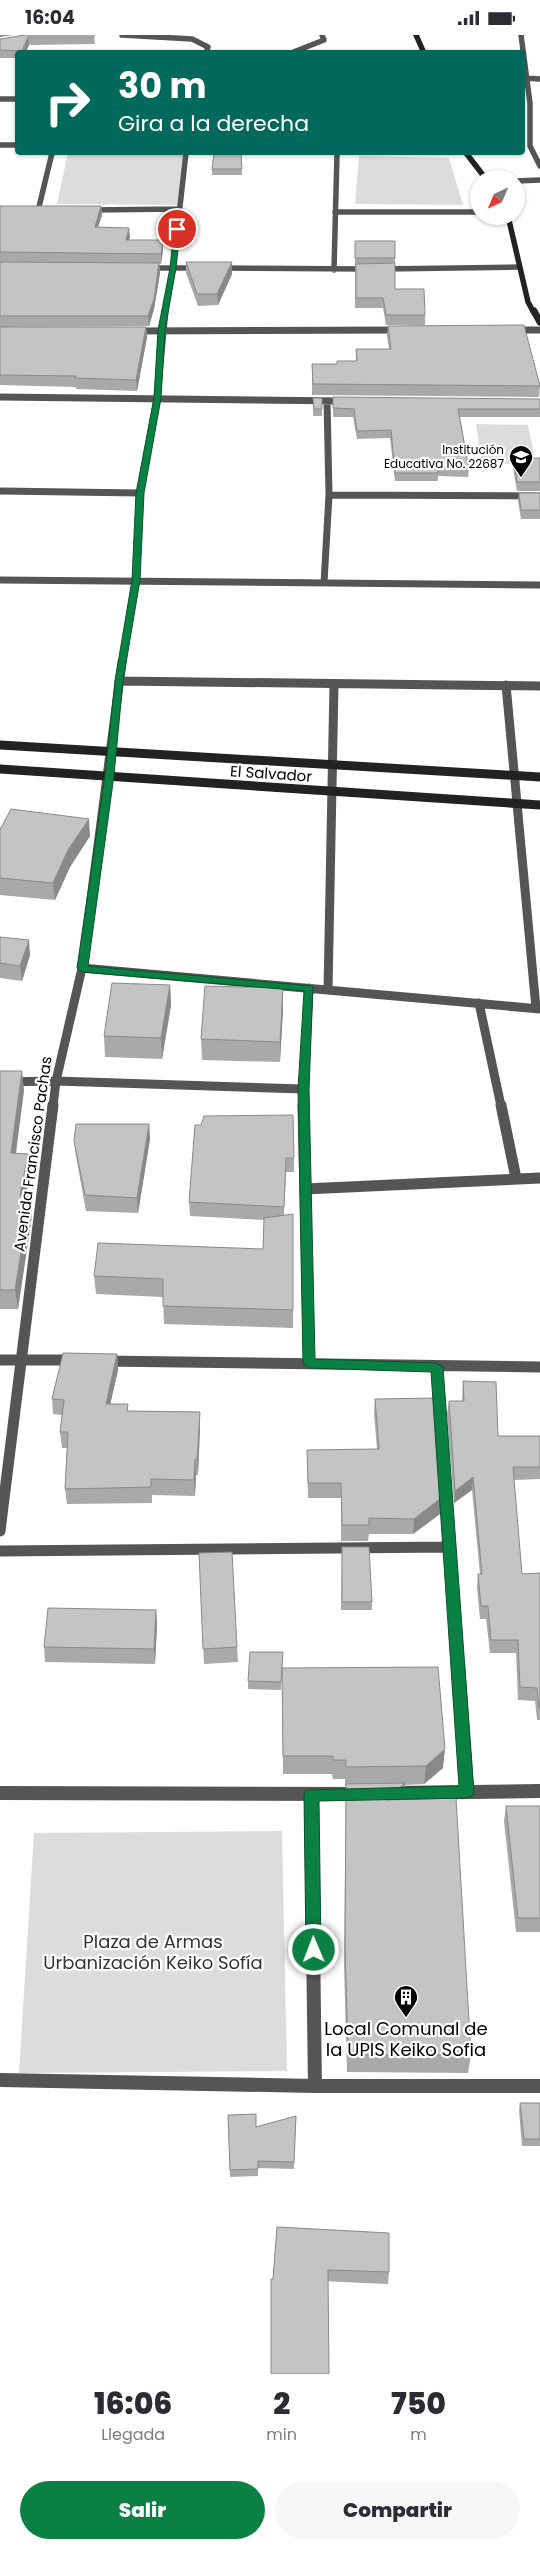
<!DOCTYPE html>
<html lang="es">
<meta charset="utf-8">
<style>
body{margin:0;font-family:Poppins,sans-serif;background:#f7f7f7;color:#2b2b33;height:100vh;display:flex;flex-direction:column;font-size:19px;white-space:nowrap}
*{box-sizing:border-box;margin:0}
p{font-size:16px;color:#7c7c81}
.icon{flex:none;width:28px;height:28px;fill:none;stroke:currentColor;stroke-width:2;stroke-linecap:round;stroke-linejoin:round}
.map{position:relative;height:2339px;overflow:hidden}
.sheet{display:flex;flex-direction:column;background:#fff;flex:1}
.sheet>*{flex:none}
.banner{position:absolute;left:15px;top:15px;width:510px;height:105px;border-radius:5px;box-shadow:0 1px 4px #0004;background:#00695c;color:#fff;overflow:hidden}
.needle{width:32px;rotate:224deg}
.fabs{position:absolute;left:470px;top:135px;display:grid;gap:10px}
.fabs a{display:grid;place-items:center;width:55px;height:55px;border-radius:50%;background:#fff;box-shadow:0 1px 4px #0004;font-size:25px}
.pin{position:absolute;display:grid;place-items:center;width:42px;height:42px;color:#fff;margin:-21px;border:2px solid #fff;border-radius:50%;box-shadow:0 1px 5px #0007}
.me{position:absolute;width:55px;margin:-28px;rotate:359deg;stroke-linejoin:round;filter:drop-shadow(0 0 4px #0008)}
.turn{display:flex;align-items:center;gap:18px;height:105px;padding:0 20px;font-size:22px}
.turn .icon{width:65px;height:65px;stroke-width:2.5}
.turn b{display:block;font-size:35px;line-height:42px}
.eta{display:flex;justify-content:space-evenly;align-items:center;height:85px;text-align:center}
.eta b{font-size:30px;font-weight:800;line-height:35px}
.cta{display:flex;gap:10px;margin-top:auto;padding:10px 20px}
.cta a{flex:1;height:58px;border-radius:30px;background:#0b8043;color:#fff;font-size:20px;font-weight:800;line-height:58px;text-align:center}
.cta a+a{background:#f7f7f7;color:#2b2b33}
.status{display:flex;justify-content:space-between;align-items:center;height:35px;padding:0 25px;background:#fff;direction:ltr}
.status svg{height:14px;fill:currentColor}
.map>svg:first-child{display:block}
.green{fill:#dcdcdc}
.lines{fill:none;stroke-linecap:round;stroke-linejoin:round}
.street-far4{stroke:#555;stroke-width:5.5}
.street-far3{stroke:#555;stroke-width:7}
.street-far2{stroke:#555;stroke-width:9}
.street-far1{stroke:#555;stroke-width:11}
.street{stroke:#555;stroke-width:14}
.secondary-far2{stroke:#222;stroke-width:5.5}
.secondary-far1{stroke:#222;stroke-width:7}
.secondary{stroke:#222;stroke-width:9}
.wall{fill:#a9a9a9}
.shaded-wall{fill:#898989}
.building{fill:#c4c4c4;stroke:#898989}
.route{fill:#0b8043;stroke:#07532c}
.labels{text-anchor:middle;stroke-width:4.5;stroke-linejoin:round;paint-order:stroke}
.far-poi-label{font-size:12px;fill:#000;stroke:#fff;text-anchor:end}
.street-label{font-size:15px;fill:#000;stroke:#fff}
.near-park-label{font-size:18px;fill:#333;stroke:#fff}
.near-poi-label{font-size:18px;fill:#000;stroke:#fff}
</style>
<div class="status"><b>16:04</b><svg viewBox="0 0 49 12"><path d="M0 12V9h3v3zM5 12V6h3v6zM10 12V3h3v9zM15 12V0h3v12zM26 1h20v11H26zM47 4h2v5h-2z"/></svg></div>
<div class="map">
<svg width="540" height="2339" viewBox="0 0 540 2339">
<rect width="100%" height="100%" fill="#fff"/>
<path class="green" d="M68,118L184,119L179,170L57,169Z
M359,121L449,123L463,170L355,169Z
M476,389L528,390L536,429H482Z
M282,1796L287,2036L19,2038L34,1798Z"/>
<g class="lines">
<path class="street-far4" d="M122,0L192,4L208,12L206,18
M521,0L530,68V111L540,131
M291,18L324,5L322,0
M525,43L540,44
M0,64H18
M0,110H18
M516,146L540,145
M90,175L179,174
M38,176L52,118
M335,177H479
M148,233H198
M220,233L368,234
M383,234L519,232
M334,235L337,118
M165,278L173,233L186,118"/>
<path class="street-far3" d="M511,295H540
M134,296L402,295
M0,362L344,366
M0,456L140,458
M329,460L540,461
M0,545L540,550
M324,548L329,460L327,366
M122,628L136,545L140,458L157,363L165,276"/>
<path class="street-far2" d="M119,646L540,651
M506,650L536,973
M82,933L540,974
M328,955L334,650
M479,968L501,1071
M0,1047L56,1046L303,1054
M53,1071L56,1046L82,933L122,627
M303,1071L309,953"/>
<path class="street-far1" d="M303,1070L309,1328
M501,1070L516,1143
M305,1154L540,1143
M0,1325H74
M104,1326L540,1332
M437,1332L458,1631
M0,1496L53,1070
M0,1516L449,1512"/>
<path class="street" d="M458,1630L467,1757
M0,1758L359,1759
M391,1758L540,1756
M311,1760L315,2051
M0,2045L315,2051H540"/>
<path class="secondary-far2" d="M416,0L424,18
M466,118L486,144
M508,181L528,267L534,278"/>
<path class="secondary-far1" d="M534,276L540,287"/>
<path class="secondary" d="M0,710L540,742
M0,734L540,770"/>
</g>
<path class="wall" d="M25,0H94L95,9L29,10L25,18H18V23H0V4Z
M241,118L242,140H212V134Z
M0,171H101L102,180L98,192L130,202L129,205L163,215L161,229H159L160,238L154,274L149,291L0,292Z
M355,206H395V254L425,280V290H386L383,273H355Z
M186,227H232V239L218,270L198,271L186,238Z
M388,291L540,351L539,362L312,360V329H337L356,326V314H389L387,301Z
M0,292H146L147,302L137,356L76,354V352L0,350Z
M333,362L540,364V382H460L469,434L468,442L438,441V446H395L390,403L357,404L353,382H333Z
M313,363H322V381H313Z
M540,423V456H517L513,433L514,424Z
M519,458H540V484H521L518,466Z
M0,793L90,801L70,832L55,865L0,860Z
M0,902L30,920L22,946L0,943Z
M170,950L171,970L162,1024L105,1022L104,1001Z
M283,953V974L280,1027L202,1025L201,1004Z
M0,1036L24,1055L16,1119H28L30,1138L26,1161H30L32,1180L18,1274H0Z
M149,1089L150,1104L138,1178L86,1176L76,1121L74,1106Z
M195,1090L294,1123V1137H286L284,1180L293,1179V1293L164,1289L163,1262L96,1259L94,1241L263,1214L264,1185L190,1181L189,1167Z
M117,1319L118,1335L110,1369H128V1376L200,1377V1392L198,1440H196L195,1461L152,1460V1468L67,1469L65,1454L67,1413H62L60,1397L62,1380L53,1379L52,1364Z
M463,1346L498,1401H540V1444L514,1445L522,1539L540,1538V1685H537L535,1666L518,1665L516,1618H490L486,1584H480L477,1552L478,1539H480L472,1455L454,1468L447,1379L449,1366H462Z
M375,1364L440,1479L413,1499H369L368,1506H341V1463H308L307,1415L377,1414L374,1379Z
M342,1512L372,1567V1575H341Z
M199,1518L237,1612L238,1627L204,1629Z
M156,1575L157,1590L155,1629L45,1627L44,1612Z
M283,1617L281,1655L248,1654V1646Z
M282,1652L443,1733L424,1749L405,1750L404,1765L471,2020L468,2038L347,2037L344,1929L346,1751H345V1744H333L332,1739H283Z
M506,1771H540V1897H516L504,1786Z
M520,2068H540V2111H522L519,2076Z
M228,2080L256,2092L296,2081L294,2134L258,2133V2141L230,2142Z
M277,2192L389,2237L388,2249L273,2244Z"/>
<path class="shaded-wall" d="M0,0H13L0,2Z
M28,2L29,10L25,18H23Z
M101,171L102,180L95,201V192Z
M129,193L130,202L126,215V205Z
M163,205V215L161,229V219Z
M232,227V239L218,270L217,259Z
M159,228L160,238L154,274L149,291L148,281Z
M146,292L147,302L137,356L136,345Z
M89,784L90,801L70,832L55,865L53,848L68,815Z
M29,905L30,920L22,946L20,931Z
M170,950L171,970L162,1024L161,1003Z
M283,953V974L280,1027V1007Z
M22,1036L24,1055L13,1137L11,1118Z
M149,1089L150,1104L138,1178L137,1163Z
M28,1119L30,1138L22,1180L20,1161Z
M30,1161L32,1180L18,1274L15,1255Z
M117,1319L118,1335L107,1384L106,1369Z
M200,1377V1392L198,1440L197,1425Z
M195,1424L196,1440L195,1461L194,1445Z
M473,1442L472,1455L454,1468L455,1456Z
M441,1463L440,1479L413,1499L414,1484Z
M156,1575L157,1590L155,1629L154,1614Z
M445,1714L443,1733L424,1749L426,1731Z
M405,1748L404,1767L386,1765Z"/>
<path class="building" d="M25,0H94V2H28L22,16L0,15V4Z
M214,118H241L242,134H212Z
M0,171H101L95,192L129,193L126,205H163L161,219L0,217Z
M355,206H395V223H355Z
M0,227L159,228L154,264L148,281H0Z
M186,227H232L217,259H197Z
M395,228V254H424L425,280H386L383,263H356V229Z
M524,290L540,351L313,349L312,329H337V326H357L356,314H391L388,291Z
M0,292H146L136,345L75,343L76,341L0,340Z
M333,362L540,364V374H458L469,434L438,432V438H395L391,395L357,396L354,374L333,373Z
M313,363H322V374H314Z
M540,423V447H517L514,424Z
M519,458H540V475H521Z
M11,774L89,784L68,815L53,848L0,843V793H1Z
M0,902L29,905L20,931L0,928Z
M112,948L170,950L161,1003L104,1001Z
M205,951L283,953L280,1007L201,1004Z
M0,1036H22L11,1118L28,1119L20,1161H30L15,1255H0Z
M293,1080L294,1123H286L284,1172L189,1167L195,1090H201L204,1081Z
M76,1089H149L137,1163L85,1160L74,1106Z
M293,1179V1275L163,1271V1244L94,1241L98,1208L263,1214L264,1183Z
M63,1318L117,1319L106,1369H128L127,1376L200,1377L197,1425L195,1424L194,1445L151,1444V1452L65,1454L68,1397H60L64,1365L52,1364Z
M463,1346L496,1347L498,1401H540V1432H513L522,1539L540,1538V1673H539L537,1653L520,1652L518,1605H491L488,1571H481L478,1539H482L473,1442L455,1456L449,1366H464Z
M434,1363L441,1463L414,1484L369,1483V1490H342L341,1448H308L307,1415L379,1414L375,1364Z
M342,1512H369L372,1567H342Z
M232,1517L237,1612L203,1614L199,1518Z
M48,1573L156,1575L154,1614L44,1612Z
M250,1617H283L281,1647L248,1646Z
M438,1632L445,1714L426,1731L346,1732V1725H333V1721H283L282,1633Z
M405,1748L386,1765L456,1763L471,2020H348L345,1910L346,1749Z
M506,1771H540V1883H518Z
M520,2068H540V2104H524Z
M256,2079V2092L296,2081L294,2127L258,2126V2134L230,2135L228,2080Z
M277,2192L389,2198V2237L328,2235L329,2339H271V2244H273Z"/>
<path class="route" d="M177,192L180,194L176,233L165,295L161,363L144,458L140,545L123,646L114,740L88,931L313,951L309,1054L315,1324L436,1328L443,1332L474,1757L472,1761L467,1763L319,1766L321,1915L319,1920L314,1922L308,1920L306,1915L304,1760L306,1755L459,1751L431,1337L309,1333L303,1328L298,1054L304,956L82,937L77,933L105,740L115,646L132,545L136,458L154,363L158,295L170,233L174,194Z"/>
<defs>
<g id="school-pin" transform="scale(1.25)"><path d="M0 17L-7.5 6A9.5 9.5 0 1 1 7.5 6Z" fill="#000" stroke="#fff"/><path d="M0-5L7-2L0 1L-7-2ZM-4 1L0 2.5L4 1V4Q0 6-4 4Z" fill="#fff"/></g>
<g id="building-pin" transform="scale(1.25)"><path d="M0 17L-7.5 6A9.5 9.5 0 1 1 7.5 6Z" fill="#000" stroke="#fff"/><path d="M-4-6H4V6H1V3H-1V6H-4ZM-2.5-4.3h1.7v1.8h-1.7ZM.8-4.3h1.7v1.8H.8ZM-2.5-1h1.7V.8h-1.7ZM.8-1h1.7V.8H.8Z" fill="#fff"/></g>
</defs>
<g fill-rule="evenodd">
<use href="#school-pin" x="521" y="422"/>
<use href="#building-pin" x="406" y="1962"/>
</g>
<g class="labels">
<g class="far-poi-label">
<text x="504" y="419">Institución<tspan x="504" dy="14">Educativa No. 22687</tspan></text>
</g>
<g class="street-label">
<text transform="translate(271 739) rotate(4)" y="5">El Salvador</text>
<text transform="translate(33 1119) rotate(-82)" y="5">Avenida Francisco Pachas</text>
</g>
<g class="near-park-label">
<text x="153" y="1913">Plaza de Armas<tspan x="153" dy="21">Urbanización Keiko Sofía</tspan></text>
</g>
<g class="near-poi-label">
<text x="406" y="2000">Local Comunal de<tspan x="406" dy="21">la UPIS Keiko Sofia</tspan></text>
</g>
</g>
</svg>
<div class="fabs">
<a><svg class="needle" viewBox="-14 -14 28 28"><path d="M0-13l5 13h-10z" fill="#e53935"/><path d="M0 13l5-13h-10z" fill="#7c7c81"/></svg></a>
</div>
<div class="pin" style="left:177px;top:194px;background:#d93025"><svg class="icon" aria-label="arrive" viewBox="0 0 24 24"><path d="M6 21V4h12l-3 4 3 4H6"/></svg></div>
<svg class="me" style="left:314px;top:1915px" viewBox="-20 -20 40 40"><circle r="17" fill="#0b8043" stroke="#fff" stroke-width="3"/><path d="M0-11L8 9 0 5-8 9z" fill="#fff"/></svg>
<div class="banner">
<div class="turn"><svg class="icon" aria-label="right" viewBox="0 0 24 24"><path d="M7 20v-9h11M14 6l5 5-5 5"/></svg><div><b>30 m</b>Gira a la derecha</div></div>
</div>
</div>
<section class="sheet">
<div class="eta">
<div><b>16:06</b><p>Llegada</p></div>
<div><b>2</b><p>min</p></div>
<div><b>750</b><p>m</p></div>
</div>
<div class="cta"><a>Salir</a><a>Compartir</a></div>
</section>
